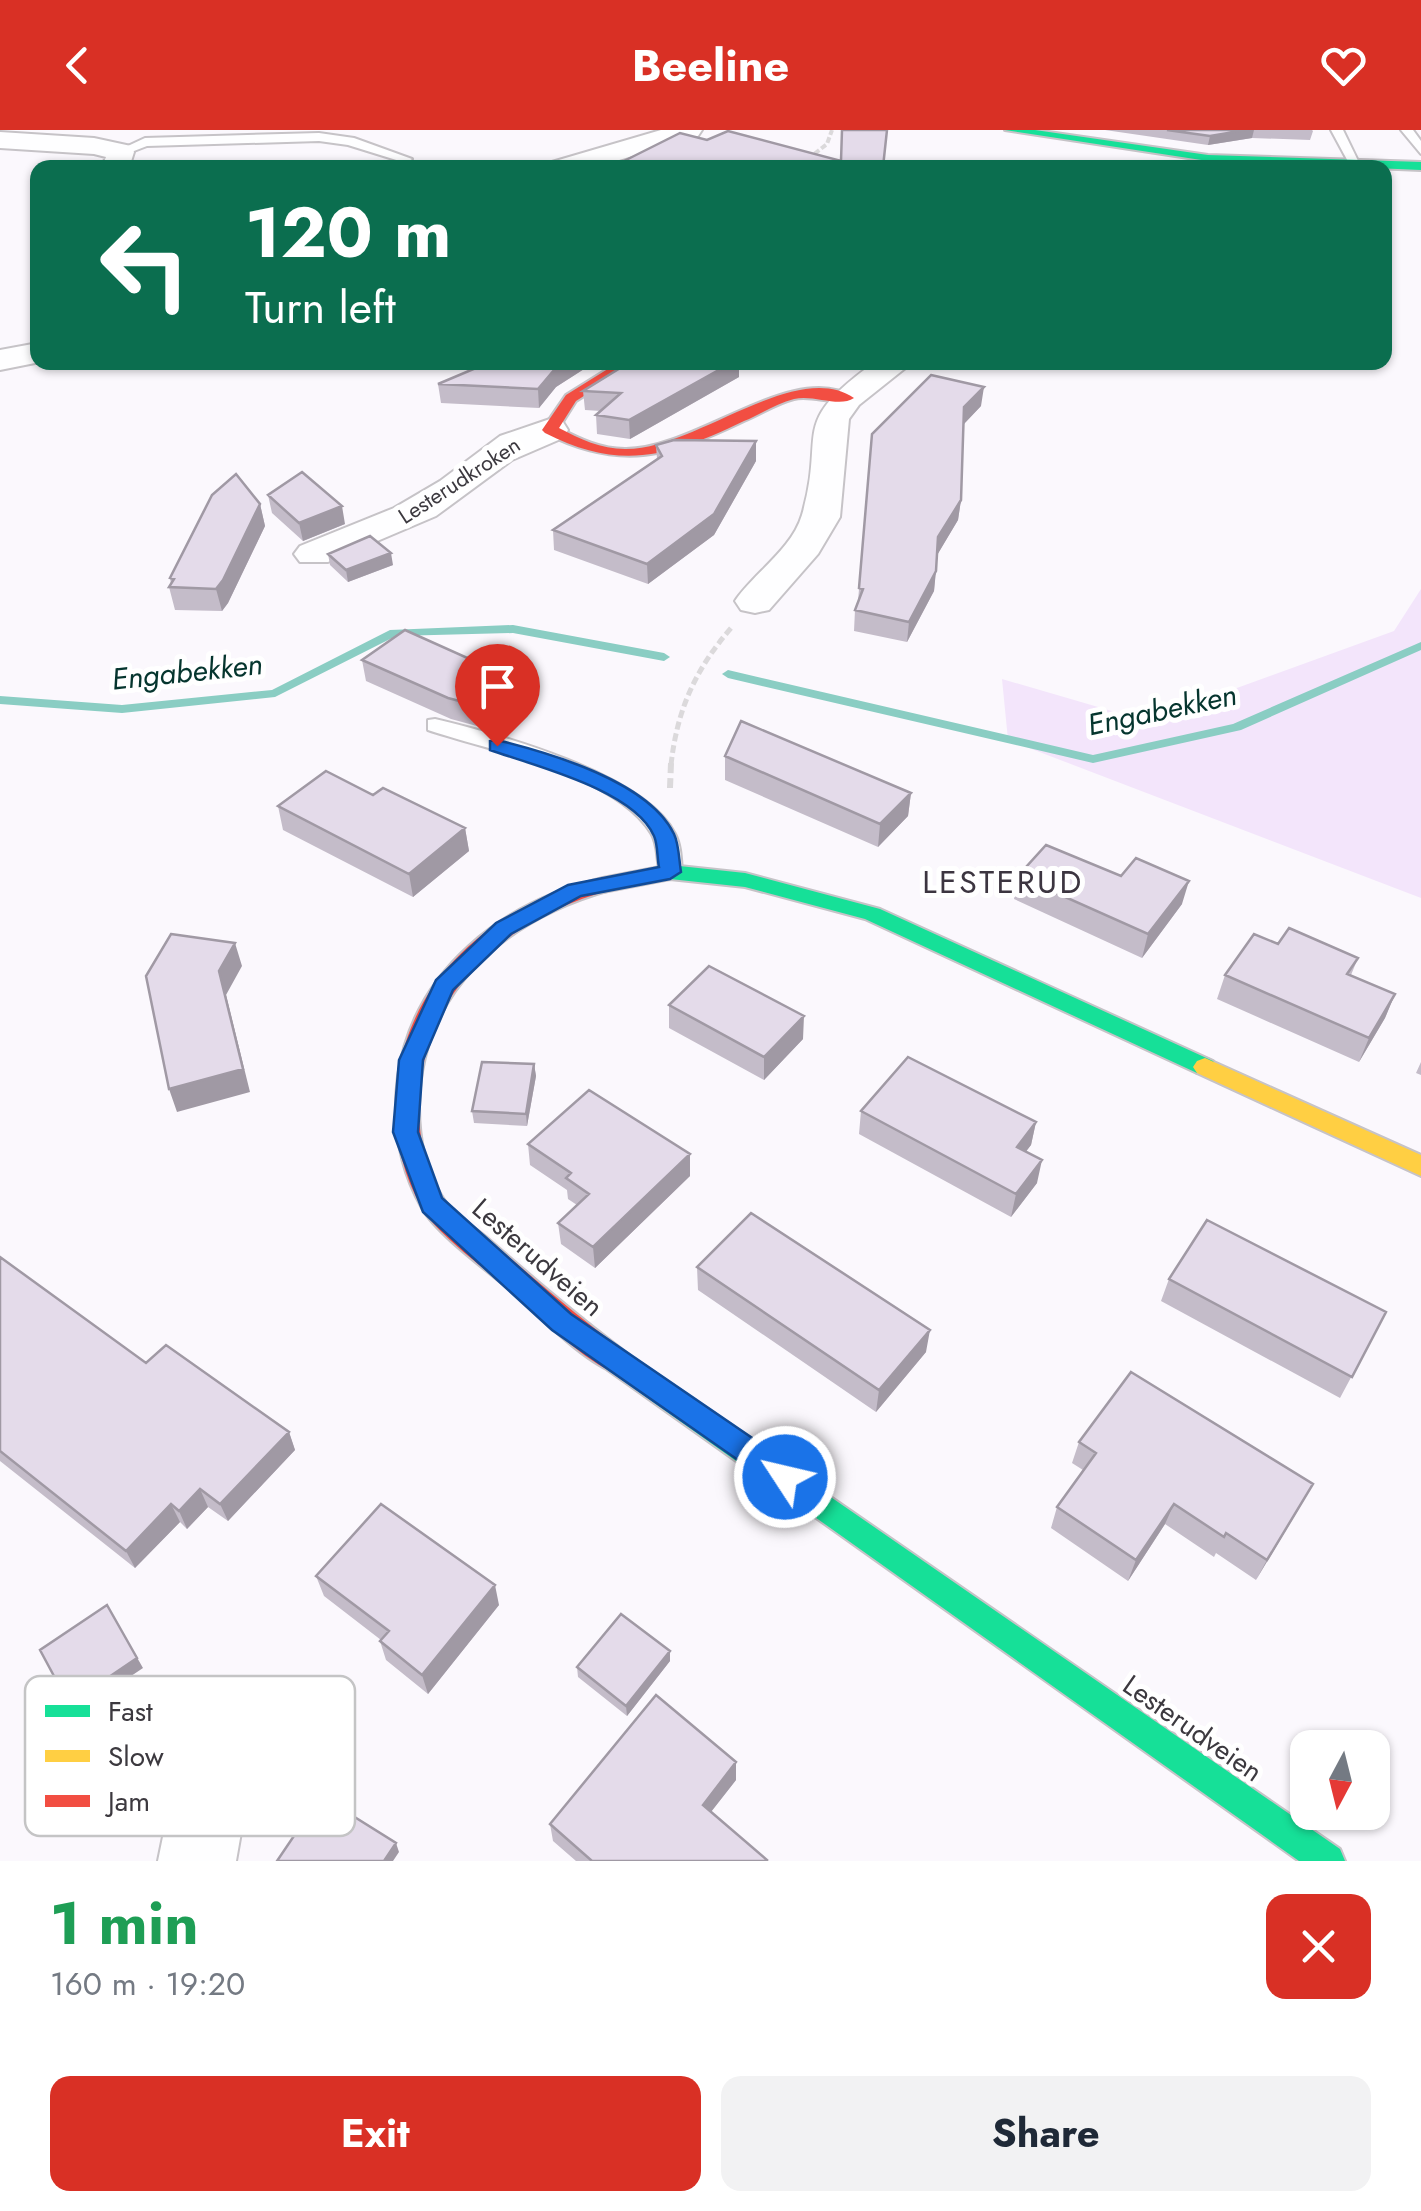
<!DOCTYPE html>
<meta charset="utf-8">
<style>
body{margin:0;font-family:Jost,sans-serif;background:#f2f2f3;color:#1f2937;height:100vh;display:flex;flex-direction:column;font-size:38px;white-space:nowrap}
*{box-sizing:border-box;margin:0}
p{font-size:32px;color:#747a83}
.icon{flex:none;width:55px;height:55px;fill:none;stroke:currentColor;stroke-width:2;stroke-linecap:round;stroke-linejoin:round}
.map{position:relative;height:1731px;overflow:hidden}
.drawer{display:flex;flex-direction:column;background:#fff;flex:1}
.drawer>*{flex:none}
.hud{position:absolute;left:30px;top:30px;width:1362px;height:210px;border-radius:20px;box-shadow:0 2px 8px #0004;background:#0b6e4f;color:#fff;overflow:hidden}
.needle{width:65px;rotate:187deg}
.tools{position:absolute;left:1290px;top:1600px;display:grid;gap:20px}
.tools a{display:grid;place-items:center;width:100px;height:100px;border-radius:20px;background:#fff;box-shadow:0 2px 8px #0004;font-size:50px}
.pin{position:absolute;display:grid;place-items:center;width:85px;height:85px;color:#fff;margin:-102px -42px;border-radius:50% 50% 50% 0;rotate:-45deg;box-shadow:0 0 10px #0007}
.pin .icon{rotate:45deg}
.me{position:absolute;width:110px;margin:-55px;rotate:305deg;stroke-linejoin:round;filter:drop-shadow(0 0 8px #0008)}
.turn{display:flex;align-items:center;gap:35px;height:210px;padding:0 50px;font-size:45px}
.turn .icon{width:130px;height:130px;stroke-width:2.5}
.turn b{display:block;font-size:70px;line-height:85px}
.round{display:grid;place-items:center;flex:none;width:105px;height:105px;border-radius:20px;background:#f2f2f3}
.head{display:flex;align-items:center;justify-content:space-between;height:170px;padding:0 50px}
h1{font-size:60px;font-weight:700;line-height:75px;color:#1e9e55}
.action{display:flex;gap:20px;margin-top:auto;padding:20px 50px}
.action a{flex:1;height:115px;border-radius:20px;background:#d93025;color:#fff;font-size:40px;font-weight:700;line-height:115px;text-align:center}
.action a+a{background:#f2f2f3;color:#1f2937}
header{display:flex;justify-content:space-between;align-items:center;height:130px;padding:0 50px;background:#d93025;color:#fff;font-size:45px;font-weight:700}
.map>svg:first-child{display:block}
.green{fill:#f3e5fb}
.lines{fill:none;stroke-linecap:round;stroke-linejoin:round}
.stream{fill:#8acdc3;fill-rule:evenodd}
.lane-casing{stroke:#c6c3c7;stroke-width:4}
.street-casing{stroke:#c6c3c7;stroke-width:4}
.fast-casing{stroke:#c6c3c7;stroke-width:4}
.slow-casing{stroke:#c6c3c7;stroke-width:4}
.jam-casing{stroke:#c6c3c7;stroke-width:4}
.path-far2{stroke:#dbd9db;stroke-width:4;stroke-dasharray:6 2.5;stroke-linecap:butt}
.path-far1{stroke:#dbd9db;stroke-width:5;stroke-dasharray:8 4;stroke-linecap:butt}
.path{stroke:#dbd9db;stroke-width:6;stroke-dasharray:10 5;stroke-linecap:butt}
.lane{fill:#fefeff;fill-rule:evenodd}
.street{fill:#fefeff;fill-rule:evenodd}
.fast{fill:#16e098;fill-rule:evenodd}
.slow{fill:#ffcf43;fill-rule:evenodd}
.jam{fill:#f24e42;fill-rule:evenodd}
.wall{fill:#c4bcc9}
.shaded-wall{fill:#a099a4}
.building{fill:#e4dbea;stroke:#a099a4;stroke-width:2.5}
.route{fill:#1a73e8;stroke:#114b97;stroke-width:2.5}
.labels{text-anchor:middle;stroke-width:10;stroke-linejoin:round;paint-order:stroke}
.far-street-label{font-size:22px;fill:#3c393f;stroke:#fff}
.street-label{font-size:28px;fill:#3c393f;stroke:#fff}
.water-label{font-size:30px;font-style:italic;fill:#05352e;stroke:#fff}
.quarter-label{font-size:32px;letter-spacing:2.5px;fill:#3c3540;stroke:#fff}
.key{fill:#fff;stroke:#c4c4c5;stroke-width:2.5}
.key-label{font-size:28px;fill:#3c393f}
</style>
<header><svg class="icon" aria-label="back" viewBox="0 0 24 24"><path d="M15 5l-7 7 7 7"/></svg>Beeline<svg class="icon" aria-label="heart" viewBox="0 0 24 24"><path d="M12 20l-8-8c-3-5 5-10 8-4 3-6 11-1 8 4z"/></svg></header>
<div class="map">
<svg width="1421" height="1731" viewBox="0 0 1421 1731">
<rect width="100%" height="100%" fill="#fbf8fd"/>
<path class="green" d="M1421,459V768L1008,610L1002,549L1146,591L1394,501Z"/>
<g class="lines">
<path class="stream" d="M513,495L664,523L670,527L664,531L513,503L396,506L275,567L122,583L0,574V566L122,575L272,560L390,500Z
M1421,512V520L1241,600L1093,633L728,548L722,544L728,540L1093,625L1233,594Z"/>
<g class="lane-casing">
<path id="lane" d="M1331,0H1343L1361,37H1351Z
M1401,0H1413L1421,11V24Z
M319,3L354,8L412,29L406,33L348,15L319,11L147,16L121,26L115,22L145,8Z
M435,589C498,604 645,644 675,704C681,715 681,730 682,742L678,747H662C655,734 660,717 651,703C615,644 490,621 428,600V590Z"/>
</g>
<g class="street-casing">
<path id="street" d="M661,0H702L698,6L593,38H549L552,32Z
M0,2L94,8L131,16L134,22L129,38H101L106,27L94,24L0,18Z
M38,213L40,232L0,240V220Z
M875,232H913L859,275L849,289L840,387L818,424L769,480L755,483L741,480L735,471C754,443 792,419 802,385C827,299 786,296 875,232Z
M550,289L563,292L568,300L563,308L512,330L436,386L328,432H300L294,424L300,416L394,378L440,351L500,306Z
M222,1563L248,1574L259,1600L236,1731H158L185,1600L196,1574Z"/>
</g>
<g class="fast-casing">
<path id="fast" d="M1005,0H1035L1208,25L1421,32V40L1208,31Z
M670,735L745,743L880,779L1213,931L1217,937L1213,943H1197L865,789L745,757L670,749L603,762L592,755L603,748Z
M618,1220L1340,1719L1345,1731H1299L608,1240L604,1232L608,1224Z"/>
</g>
<g class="slow-casing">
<path id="slow" d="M1205,928L1421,1025V1046L1197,943L1193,937L1197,931Z"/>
</g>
<g class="jam-casing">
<path id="jam" d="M619,232H637L576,271L559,298C580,309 601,319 625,319C695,320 796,228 854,268C839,278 813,264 794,269C777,273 761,284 744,291C671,326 621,342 545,303L542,300L566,265Z
M603,748L614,755L610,760C506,789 420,861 419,977C419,1007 425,1039 441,1065C451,1083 470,1094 486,1107C532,1147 578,1187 628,1224L632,1232L628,1240L618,1244C584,1232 544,1190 516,1165C491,1143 437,1105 422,1078C398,1036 392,993 398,946C414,839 503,772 603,748Z"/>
</g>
<path class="path-far2" d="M810,38L809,28L827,14L832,0"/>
<path class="path-far1" d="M671,635C677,580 695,540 731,498"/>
<path class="path" d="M670,658L671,633"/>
<use href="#lane" class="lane"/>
<use href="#street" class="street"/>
<use href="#fast" class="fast"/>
<use href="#slow" class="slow"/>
<use href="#jam" class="jam"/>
</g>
<path class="wall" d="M1105,0H1312L1313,1L1310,10L1252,8L1208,15Z
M490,232H595L556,257L539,278L441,273L438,254Z
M739,247L630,309L597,304L596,285L601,281L585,280L583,261Z
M981,276L963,295L961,370L958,390L937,425L934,461L907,512L854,501L855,480L858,471L872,304Z
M656,315L756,331L714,405L648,454L554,420L553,400L657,329Z
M268,365L345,394L303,411L272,383Z
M260,374L265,396L228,473L222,481L175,480L169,457L171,454L170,448Z
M328,424L393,435L348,452L330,435Z
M362,530L532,577L499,602L451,589L366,551Z
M725,626L911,663L908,686L878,717L725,650Z
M373,665L465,698L469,721L413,767L283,700L278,676Z
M1018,746L1182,774L1142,828L1014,769Z
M1358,828L1351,845L1395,864L1385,888L1359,932L1217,869L1225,845Z
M669,875L803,909L764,950L669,898Z
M1421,932V945L1416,943Z
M534,934L536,946L527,996L474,993L472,981Z
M861,981L1036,992L1031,1015L1026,1021L1037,1053L1011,1087L859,1004Z
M528,1014L690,1046L595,1138L561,1114L558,1093L577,1075L568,1069L567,1060L530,1035Z
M0,1127L146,1233L289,1302L295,1320L228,1391L208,1377L187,1399L180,1392L135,1438L0,1331Z
M697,1137L926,1222L876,1282L698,1160Z
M1169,1149L1386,1182L1340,1268L1161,1171Z
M1079,1312L1313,1354L1256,1450L1216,1423L1214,1427L1165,1394L1128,1451L1051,1398L1057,1377L1083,1340L1072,1333Z
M316,1446L499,1475L428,1564L386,1530L380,1511L381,1510L324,1466Z
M670,1531L627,1586L578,1547L577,1537Z
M736,1650L711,1682L767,1731H576L553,1711L550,1694Z"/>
<path class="shaded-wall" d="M1246,0H1254L1252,8L1208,15L1210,6Z
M565,232H595L556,257L539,278L538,259L555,239Z
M733,232H739V247L630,309L629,290Z
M984,257L981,276L962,296L964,277Z
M756,311V331L714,405L648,454L647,434Z
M961,370L958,390L936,427L938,407Z
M260,374L265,396L228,473L222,481L216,459Z
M342,376L345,394L303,411L299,393Z
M391,423L393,435L348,452L346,440Z
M936,441L934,461L907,512L909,492Z
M530,556L532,577L499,602L497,581Z
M911,663L908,686L878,717L880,694Z
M465,698L469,721L413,767L409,744Z
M1189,751L1182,774L1142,828L1148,804Z
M235,813L242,836L226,865L250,962L177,982L169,959L219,841Z
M1395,864L1385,888L1359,932L1369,908Z
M804,886L803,909L764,950V927Z
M534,934L536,946L527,996L526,984Z
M1036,992L1031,1015L1012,1040L1017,1017Z
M690,1024V1046L595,1138L593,1117Z
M1042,1030L1037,1053L1011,1087L1016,1064Z
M930,1200L926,1222L876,1282L879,1260Z
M289,1302L295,1320L228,1391L220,1374Z
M1313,1354L1301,1375L1256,1450L1267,1430Z
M200,1359L208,1377L187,1399L179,1381Z
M171,1374L180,1392L135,1438L126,1421Z
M1174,1374L1165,1394L1128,1451L1136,1430Z
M495,1455L499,1475L428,1564L422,1545Z
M107,1475L143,1538L76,1583L69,1574Z
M670,1521V1531L627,1586L626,1576Z
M736,1632V1650L703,1692V1675Z
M396,1713L399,1722L393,1731H384Z"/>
<path class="building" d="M842,0H887L883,37L885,38H610L680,3L707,10L728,1L841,31Z
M1167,0H1246L1210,6Z
M490,232H565L555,239L538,259L438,254Z
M630,232H733L629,290L596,285L621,263L583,261Z
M931,245L984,257L964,277L961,370L938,407L936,441L909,492L855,480L863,459L859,458L872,304Z
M674,310L756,311L714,384L647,434L553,400L662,326L656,315Z
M302,342L342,376L299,393L268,365Z
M236,344L260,374L223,450L216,459L169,457L174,449L170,448L212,365Z
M370,406L391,423L346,440L328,424Z
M405,500L530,556L497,581L448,568L362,530Z
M741,591L911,663L880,694L725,626Z
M326,641L373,665L383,658L465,698L409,744L278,676Z
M1046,715L1121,746L1136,728L1189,751L1148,804L1018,746Z
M1289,798L1358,828L1347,844L1395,864L1369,908L1225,845L1254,804L1278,814Z
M171,804L235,813L219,841L243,939L169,959L146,846Z
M709,836L804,886L764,927L669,875Z
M908,927L1036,992L1017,1017L1042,1030L1016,1064L861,981Z
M482,932L534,934L526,984L472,981Z
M589,960L690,1024L593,1117L558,1093L589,1064L566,1048L571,1043L528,1014Z
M751,1083L930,1200L879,1260L697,1137Z
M1207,1090L1386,1182L1352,1247L1169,1149Z
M0,1127L146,1233L166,1215L289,1302L220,1374L200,1359L179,1381L171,1374L126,1421L0,1321Z
M1131,1242L1313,1354L1267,1430L1226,1403L1224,1407L1174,1374L1136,1430L1057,1377L1096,1323L1079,1312Z
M381,1374L495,1455L422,1545L380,1511L389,1501L316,1446Z
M107,1475L137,1528L69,1574L40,1520Z
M621,1484L670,1521L626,1576L577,1537Z
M656,1565L736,1632L703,1675L767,1730L766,1731H592L550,1694Z
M321,1666L396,1713L384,1731H277Z"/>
<path class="route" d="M497,610C550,623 649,652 674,704C679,714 679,730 681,742L670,749L581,766L511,804L453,860L423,930L418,1002L442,1068L571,1184L796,1338L800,1347L796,1356L785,1360L775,1356L552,1200L423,1082L393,1002L399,930L436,850L496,793L568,755L659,737C657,728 658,715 654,706C634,660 535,636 490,620V611Z"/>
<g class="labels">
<g class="far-street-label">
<text transform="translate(459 350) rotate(-33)" y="8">Lesterudkroken</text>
</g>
<g class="street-label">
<text transform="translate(538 1127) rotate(41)" y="10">Lesterudveien</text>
<text transform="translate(1193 1598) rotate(35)" y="10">Lesterudveien</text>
</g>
<g class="water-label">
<text transform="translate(187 542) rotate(-6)" y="10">Engabekken</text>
<text transform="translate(1162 580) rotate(-12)" y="10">Engabekken</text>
</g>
<g class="quarter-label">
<text x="1003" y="763">LESTERUD</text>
</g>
</g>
<rect x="25" y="1546" width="330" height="160" rx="15" class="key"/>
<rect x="45" y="1575" width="45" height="12" fill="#16e098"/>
<rect x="45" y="1620" width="45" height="12" fill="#ffcf43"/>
<rect x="45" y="1665" width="45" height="12" fill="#f24e42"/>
<g class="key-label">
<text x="108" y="1591">Fast</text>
<text x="108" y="1636">Slow</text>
<text x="108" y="1681">Jam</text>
</g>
</svg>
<div class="tools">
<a><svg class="needle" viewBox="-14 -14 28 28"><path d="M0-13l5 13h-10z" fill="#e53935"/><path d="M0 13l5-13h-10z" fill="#747a83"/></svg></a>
</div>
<div class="pin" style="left:497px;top:616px;background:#d93025"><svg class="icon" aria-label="arrive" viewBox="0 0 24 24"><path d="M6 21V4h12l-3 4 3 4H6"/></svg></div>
<svg class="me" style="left:785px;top:1347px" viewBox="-20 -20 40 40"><circle r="17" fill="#1a73e8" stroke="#fff" stroke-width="3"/><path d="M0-11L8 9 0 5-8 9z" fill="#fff"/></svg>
<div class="hud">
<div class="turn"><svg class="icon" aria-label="left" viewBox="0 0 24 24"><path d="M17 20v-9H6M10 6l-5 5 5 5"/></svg><div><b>120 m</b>Turn left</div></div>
</div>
</div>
<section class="drawer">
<div class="head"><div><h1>1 min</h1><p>160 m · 19:20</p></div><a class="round" style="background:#d93025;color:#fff"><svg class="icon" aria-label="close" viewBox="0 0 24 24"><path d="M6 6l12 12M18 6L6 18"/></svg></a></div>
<div class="action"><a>Exit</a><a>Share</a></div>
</section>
